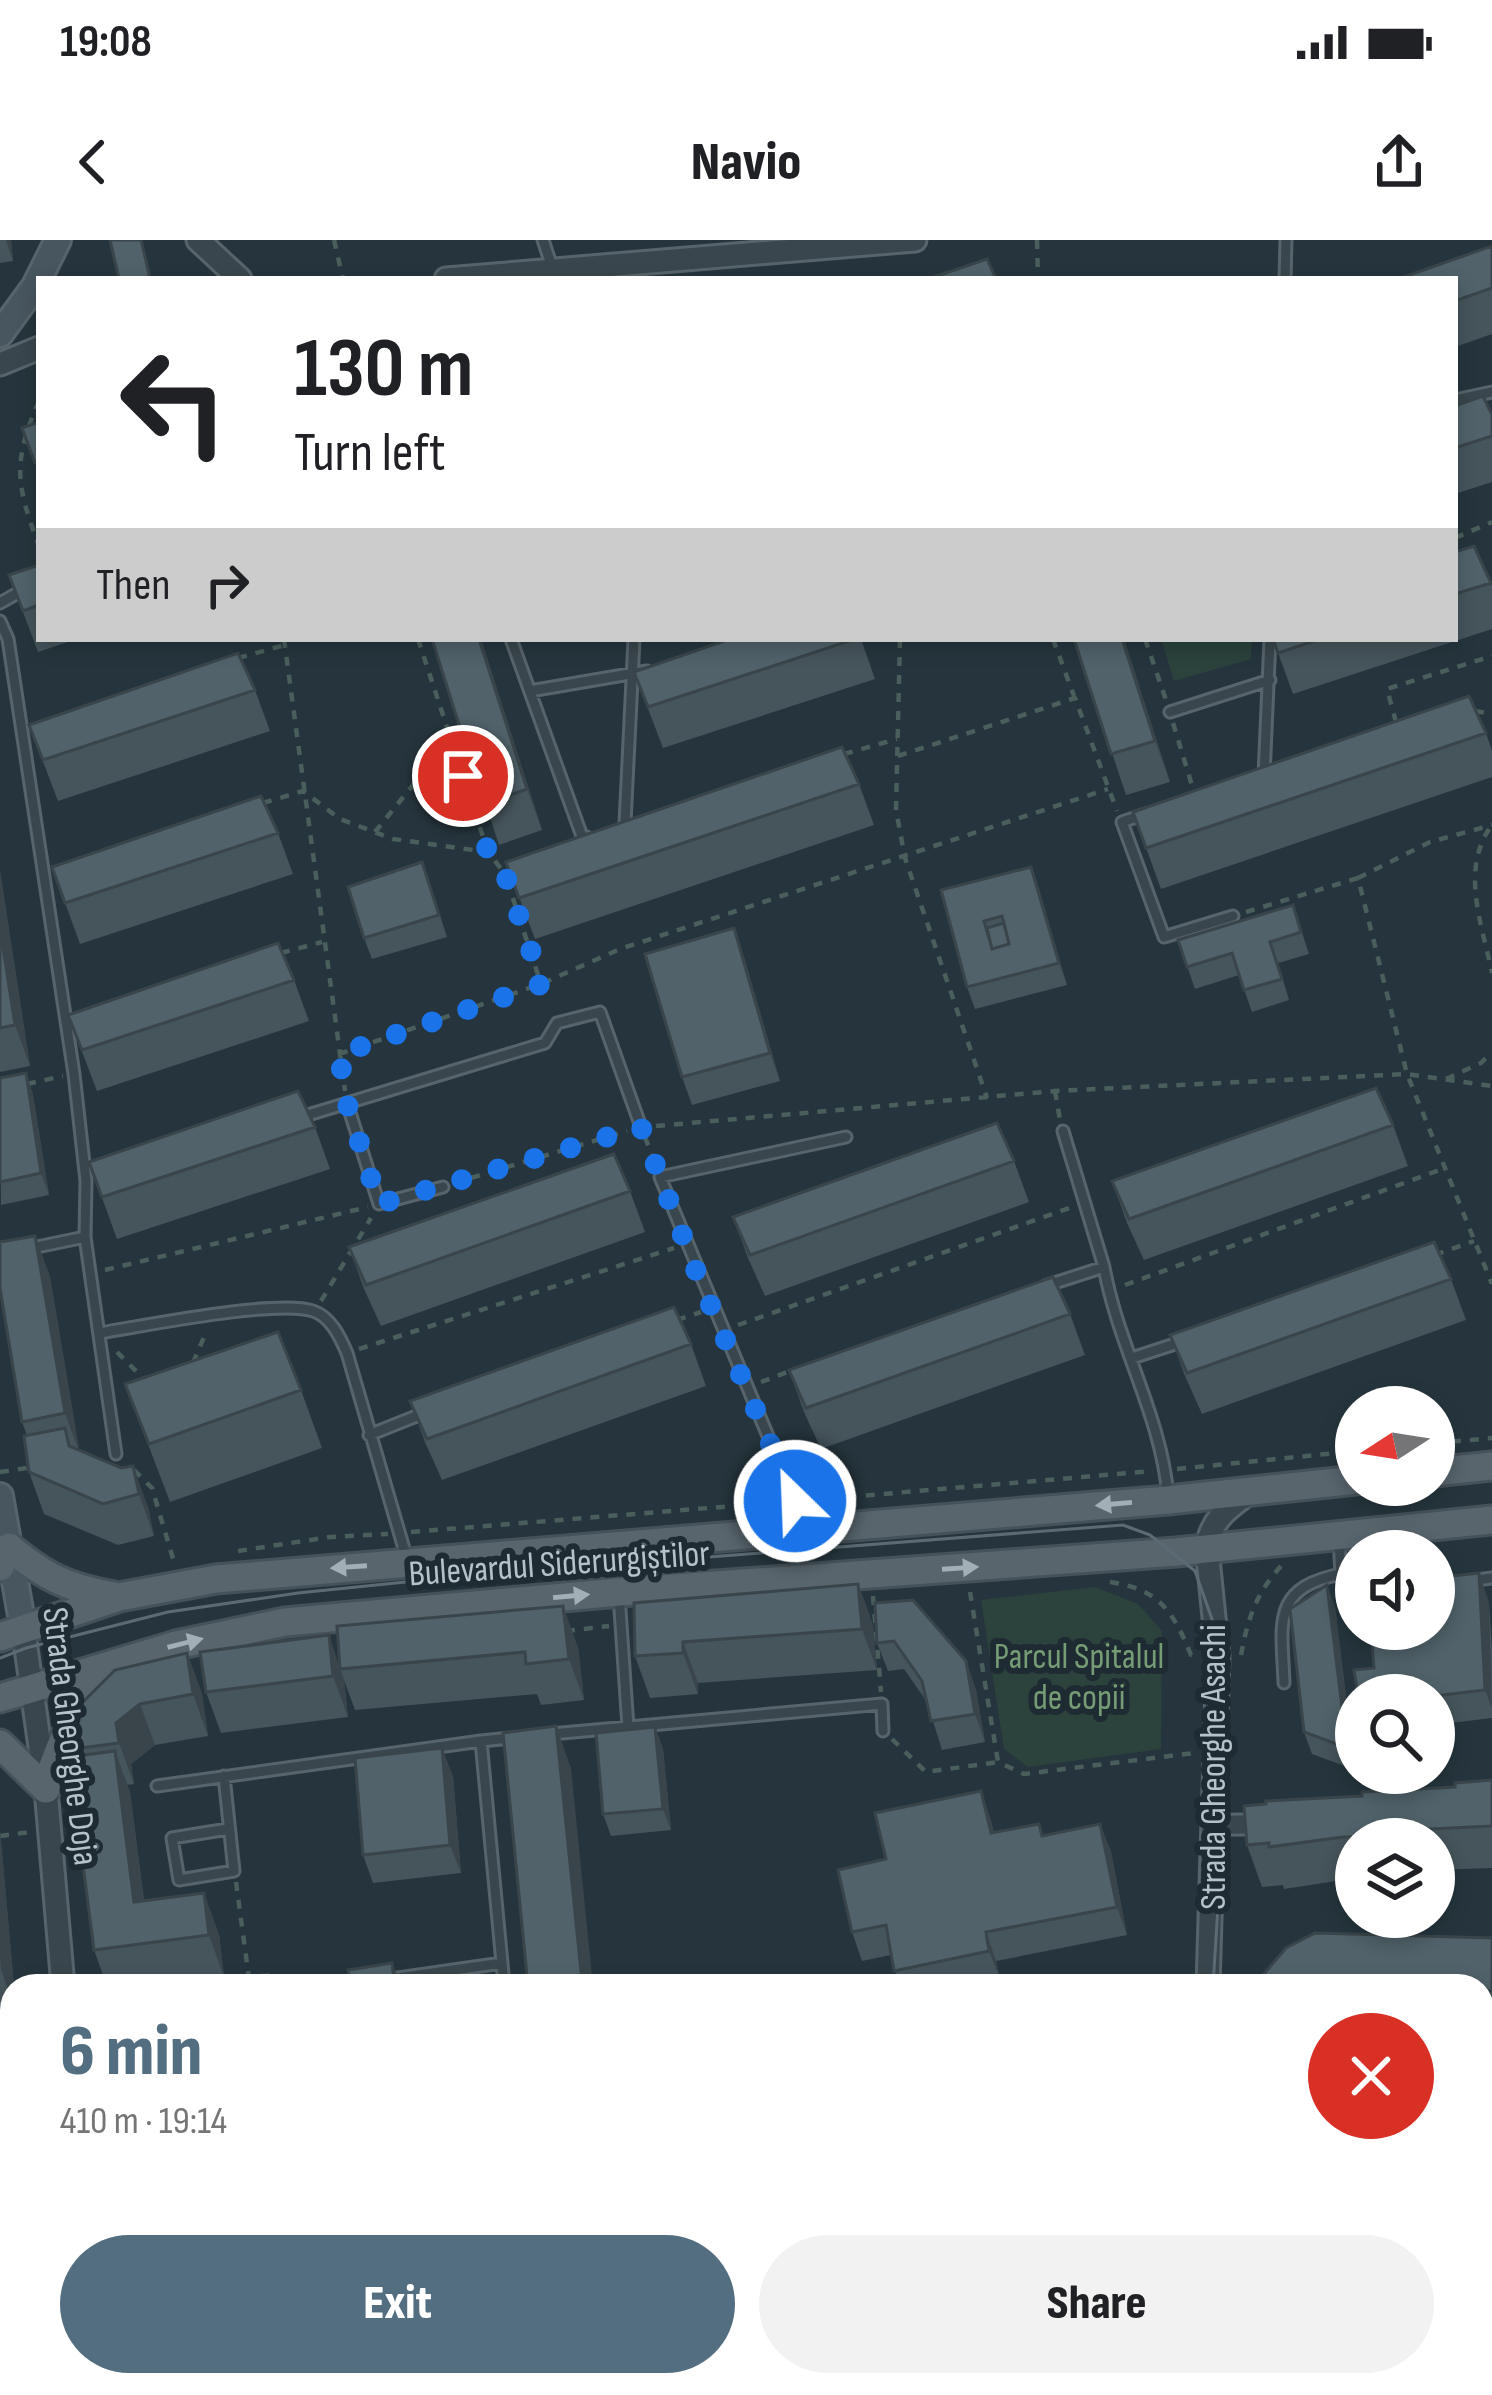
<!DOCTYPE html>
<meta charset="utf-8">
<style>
body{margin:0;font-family:"Sofia Sans Condensed",sans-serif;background:#f2f2f2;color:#202124;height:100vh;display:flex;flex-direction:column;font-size:45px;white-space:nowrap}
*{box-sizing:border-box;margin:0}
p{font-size:39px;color:#757577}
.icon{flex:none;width:66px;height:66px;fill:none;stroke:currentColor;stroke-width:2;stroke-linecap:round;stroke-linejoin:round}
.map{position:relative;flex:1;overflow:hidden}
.details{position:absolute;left:0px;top:1734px;width:1494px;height:423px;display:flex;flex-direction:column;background:#fff;border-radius:36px 36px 0 0;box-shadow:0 6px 18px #0003}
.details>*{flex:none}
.top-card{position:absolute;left:36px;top:36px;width:1422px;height:366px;border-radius:0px;box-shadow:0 6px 18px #0003;background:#fff;color:#202124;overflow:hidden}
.needle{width:78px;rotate:258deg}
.controls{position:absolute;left:1335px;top:1146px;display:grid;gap:24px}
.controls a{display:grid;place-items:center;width:120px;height:120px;border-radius:50%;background:#fff;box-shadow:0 6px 18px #0003;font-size:60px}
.pin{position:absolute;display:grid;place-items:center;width:102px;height:102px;color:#fff;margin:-51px;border:6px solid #fff;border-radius:50%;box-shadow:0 3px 12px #0007}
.me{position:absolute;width:132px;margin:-66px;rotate:336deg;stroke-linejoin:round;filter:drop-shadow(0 0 9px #0008)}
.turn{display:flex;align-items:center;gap:42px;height:252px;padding:0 60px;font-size:54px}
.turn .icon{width:156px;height:156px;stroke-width:2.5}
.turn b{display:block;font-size:84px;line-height:102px}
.then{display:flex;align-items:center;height:114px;padding:0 60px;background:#0003;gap:24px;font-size:45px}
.round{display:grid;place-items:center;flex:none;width:126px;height:126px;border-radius:63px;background:#f2f2f2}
.overview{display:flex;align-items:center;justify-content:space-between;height:204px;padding:0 60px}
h1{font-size:72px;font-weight:800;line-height:90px;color:#536e80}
.action{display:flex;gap:24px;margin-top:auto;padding:24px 60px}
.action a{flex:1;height:138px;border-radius:72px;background:#536e80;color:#fff;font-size:48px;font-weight:800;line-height:138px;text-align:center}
.action a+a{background:#f2f2f2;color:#202124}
.status{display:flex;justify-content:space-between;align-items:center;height:84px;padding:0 60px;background:#fff;direction:ltr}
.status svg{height:33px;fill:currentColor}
header{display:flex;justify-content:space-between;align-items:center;height:156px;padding:0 60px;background:#fff;font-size:54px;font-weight:800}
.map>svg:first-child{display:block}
.park{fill:#2b423d}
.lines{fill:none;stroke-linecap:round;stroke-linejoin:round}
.service-casing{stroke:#58646b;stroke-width:15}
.minor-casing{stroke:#58646b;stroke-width:24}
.tertiary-casing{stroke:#58646b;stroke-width:27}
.secondary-casing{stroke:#58646b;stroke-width:30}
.primary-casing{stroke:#465259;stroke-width:33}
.path{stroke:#4a5f5c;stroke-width:4.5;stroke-dasharray:9 9;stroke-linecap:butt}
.service{stroke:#3a464d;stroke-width:9}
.minor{stroke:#3a464d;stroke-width:18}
.tertiary{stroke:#3a464d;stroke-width:21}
.secondary{stroke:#48565f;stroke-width:24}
.primary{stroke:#58656d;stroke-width:27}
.tram{stroke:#5c6b73;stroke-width:3}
.wall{fill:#46545b}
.shaded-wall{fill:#39454a}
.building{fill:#51626a;stroke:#39454a;stroke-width:3;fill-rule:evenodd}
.oneway{fill:#a3afb6}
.route{stroke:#1a73e8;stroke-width:21;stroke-dasharray:0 37.8}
.labels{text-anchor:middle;stroke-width:12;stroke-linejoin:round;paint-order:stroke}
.street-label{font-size:36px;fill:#b6c1c8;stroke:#1f2b32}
.park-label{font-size:36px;fill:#759c75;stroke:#1f2b32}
</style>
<div class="status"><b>19:08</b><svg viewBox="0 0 49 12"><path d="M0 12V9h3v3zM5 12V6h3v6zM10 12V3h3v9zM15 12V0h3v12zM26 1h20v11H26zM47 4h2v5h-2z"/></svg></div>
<header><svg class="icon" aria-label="back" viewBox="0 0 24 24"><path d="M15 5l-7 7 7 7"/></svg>Navio<svg class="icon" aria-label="share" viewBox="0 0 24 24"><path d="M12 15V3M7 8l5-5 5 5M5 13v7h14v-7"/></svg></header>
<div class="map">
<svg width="1492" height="2155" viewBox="0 0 1492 2155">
<rect width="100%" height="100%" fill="#26353d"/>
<path class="park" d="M1161,399H1252L1251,419L1174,441Z
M1095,1347L1138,1364L1162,1391L1161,1509L1028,1527L1004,1509L981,1360Z
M1492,1726V2130H1482V1746H1288Z"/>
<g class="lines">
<g class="service-casing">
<path id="service" d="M543,0L553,30
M1285,39L1286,0
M1455,160L1492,152
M0,363L39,341
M0,381L8,399L74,834L86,941L85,997L116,1214
M511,399L583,599L587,597
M530,451L647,431
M1170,472L1270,440
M1264,536L1270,399
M1145,574L1122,582L1164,697L1233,676
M625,583L634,399
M347,863L379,964L443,947
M298,878L545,803L557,783L600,772L641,887
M1063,891L1104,1027
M32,1008L85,997
M1045,1046L1104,1027C1118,1106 1161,1175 1168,1256
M99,1093C144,1086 277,1059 313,1071C331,1077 340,1097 347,1113L407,1319
M1132,1118L1184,1101
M369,1195L424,1173
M801,1286L795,1261L660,937L846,897
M1341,1334L1356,1347
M1469,1341L1492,1338
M619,1355L628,1487
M1284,1443C1282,1384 1270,1348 1341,1334L1339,1299
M551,1494L882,1464L883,1491
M224,1536L234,1631L179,1640L172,1598L228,1589
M157,1546L481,1501
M502,1723L481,1501L511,1498
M391,1739L502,1723L504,1746
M332,1746L356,1743
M0,1792L12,1791
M1313,2145L1315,2155
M665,2155L666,2145"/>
</g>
<g class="minor-casing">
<path id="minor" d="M1215,1585L1266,1584"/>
</g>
<g class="tertiary-casing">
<path id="tertiary" d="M198,0L240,39
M446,39L915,0
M0,124L39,108
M23,1387L46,1549L63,1746
M1208,1746L1218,1416L1207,1309C1210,1280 1228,1268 1250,1252
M0,2115H12
M40,2145L46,2155
M1206,2145L1209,2155
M120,2155L126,2145"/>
</g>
<g class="secondary-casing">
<path id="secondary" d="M0,94L35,46L58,0
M0,1256L23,1387"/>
</g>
<g class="primary-casing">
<path id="primary" d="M1434,1232L1492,1226
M0,1327L9,1307C45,1337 67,1348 114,1356
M0,1397L119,1357L216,1339L1168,1260L1356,1240
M0,1458L176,1405L285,1382L619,1352L1176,1312L1492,1280
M0,1504L46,1549
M46,1549C61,1495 81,1459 124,1424"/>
</g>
<path class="path" d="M334,0L343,39
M1037,0L1038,39
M39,161C12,223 16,244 39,306
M1455,298L1492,282
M284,399L345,851
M418,399L488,612
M900,399L896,570L905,618L987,858
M1053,399L1074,456
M1145,399L1166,460
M238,418L285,405
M1475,471L1492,474
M1396,482L1387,449L1492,416
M1173,483L1194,552
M844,514L897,499
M898,516L1075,458L1117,571
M263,563L303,551L340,579L393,599L488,612L505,634
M1489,589C1461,633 1482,684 1492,733
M375,592L451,498
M515,630L505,634L541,744
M1358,638L1430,602L1492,585
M1246,672L1358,638L1407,834L1492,1044
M281,713L322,702
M339,814L541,744L620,709L1108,549
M1446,839L1481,823L1492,812
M27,844L63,836
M1055,851L1060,880
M656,886L1055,851L1407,834L1492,846
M645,897L656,926
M454,943L627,891
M1435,1015L1474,1001
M105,1030L368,967
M1125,1045L1445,928
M321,1061L371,978
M677,1080L701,1072
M738,1085L1072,967
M359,1109L674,1008
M117,1112L147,1142
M193,1123L207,1090
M761,1142L790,1131
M1434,1203L1492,1198
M1177,1229L1356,1211
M134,1230L152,1248L174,1322
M0,1232L34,1227
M812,1260L1153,1231
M411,1292L783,1262
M238,1311L330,1297L388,1294
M1110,1342C1159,1349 1173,1371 1191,1415L1200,1416
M970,1352L998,1522L1024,1534L1194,1513
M873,1356L881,1452
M566,1391L609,1386
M1241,1415C1248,1378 1256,1353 1282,1325
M892,1499L926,1532L998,1522
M0,1596L30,1592
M236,1642L250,1746"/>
<use href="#service" class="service"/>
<use href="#minor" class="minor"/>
<use href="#tertiary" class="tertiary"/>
<use href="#secondary" class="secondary"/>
<use href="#primary" class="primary"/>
<path class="tram" d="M0,1418L26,1408L168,1372L298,1353L464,1336L1123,1285L1150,1295L1195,1331L1225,1416L1223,1587L1213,1746
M1208,1514L1209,1418
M1215,2145L1218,2155"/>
</g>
<path class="wall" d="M0,0H11L13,21L0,23Z
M1492,6V94L1455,107V39Z
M1455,166L1492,175V242L1455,254Z
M1474,306L1492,346V389L1293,454L1273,399H1455V312Z
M39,325V399H77L38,412L9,335Z
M432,399H481L542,590L499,605Z
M730,399H861L875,439L663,508L634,432Z
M1074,399H1124L1170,542L1126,555Z
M255,450L270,491L58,561L29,485Z
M1486,493L1492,511V537L1161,649L1133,572Z
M859,544L874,585L535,699L506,622Z
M278,593L293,634L80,704L52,627Z
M1031,627L1067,745L975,769L967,747L941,650Z
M0,631L30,826L0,832Z
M430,644L447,697L372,719L364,698Z
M1293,665L1309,714L1278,723L1289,760L1252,772L1239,735L1195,749L1178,700Z
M744,717L780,841L692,865L682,837Z
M294,740L309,781L97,851L68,775Z
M26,833L33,855L49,955L1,965L0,838Z
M1393,885L1408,926L1144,1020L1127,983L1112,941Z
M315,887L330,929L117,999L89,922Z
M1014,921L1029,962L765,1056L748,1018L733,977Z
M630,951L645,992L381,1086L364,1049L349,1007Z
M35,996L50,1037L79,1210L121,1228L148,1267L154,1296L118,1305L44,1274L29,1232L27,1195L22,1182Z
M1451,1039L1466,1080L1202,1174L1185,1136L1170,1095Z
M1070,1074L1085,1115L821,1209L804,1172L789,1130Z
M691,1104L706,1146L442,1240L425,1202L410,1161Z
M125,1144L301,1150L322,1208L170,1262Z
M858,1344L873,1385L877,1430L698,1443V1454L650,1458L635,1416Z
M913,1360L966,1421L976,1450L985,1502L942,1510L927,1462L904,1429L888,1431L877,1403Z
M1489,1362L1492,1410V1478L1434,1485V1455L1374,1428Z
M1335,1367L1355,1530L1312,1514L1304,1492Z
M578,1407L584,1460L541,1465L537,1454L355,1470L344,1440L348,1477L221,1493L206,1452L340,1425Z
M187,1413L202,1454L208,1496L155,1505L131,1524L134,1544L127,1545L130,1552L144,1660L219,1694L224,1737L151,1746H107L94,1710L75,1516L73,1509Z
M655,1487L663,1509L671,1590L611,1596L603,1574Z
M453,1536L461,1633L373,1643L363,1615Z
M1492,1540V1628L1434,1630V1599H1356V1638L1284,1649L1283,1645L1262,1647L1247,1605L1362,1556L1455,1547Z
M981,1551L994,1593L1043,1596L1100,1584L1111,1612L1127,1695L996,1721L1000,1739L968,1746H899L891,1715L862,1721L852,1692L886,1619Z
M0,1590L14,1746H12V1771L0,1772Z
M1492,1698V1779H1482V1746Z
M1482,1995L1492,1996V2130H1482Z
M802,2145L806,2155H767L764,2147Z"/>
<path class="shaded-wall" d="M6,0H11L13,21Z
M479,399H481L542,590L527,549Z
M1122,399H1124L1170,542L1155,501Z
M1031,627L1039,648L1067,745L1059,723Z
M0,631L30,826L15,785L0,688Z
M734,688L744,717L780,841L770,813Z
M26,833L33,855L49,955L41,933Z
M35,996L50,1037L80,1214L65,1173Z
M133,1226L148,1267L154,1296L139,1254Z
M1479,1333L1489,1362L1492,1468L1485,1450Z
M858,1344L873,1385L877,1430L862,1389Z
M1327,1345L1335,1367L1355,1530L1347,1508Z
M563,1366L578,1407L584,1460L569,1419Z
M329,1395L344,1440L348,1477L333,1436Z
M683,1402L698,1443V1454L683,1413Z
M187,1413L202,1454L208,1496L193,1454Z
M966,1421L976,1450L985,1502L975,1474Z
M140,1464L155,1505L131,1524L134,1544L119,1503L116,1483Z
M556,1486L571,1528L593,1746H584L582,1741Z
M655,1487L663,1509L671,1590L663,1569Z
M442,1508L453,1536L461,1633L450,1605Z
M115,1511L130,1552L149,1703L134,1662Z
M981,1551L991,1580L1002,1622L991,1593Z
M1100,1584L1111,1612L1127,1695L1117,1667Z
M0,1590L14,1746H12V1760L1,1730L0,1718Z
M204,1653L219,1694L224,1737L209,1695Z
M986,1692L996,1721L1000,1739L989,1711Z
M392,1723L401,1746H395Z
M3,1793L12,1819V2033L9,2047L0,2053Z
M793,2145H802L806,2155H791L789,2151Z
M1081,2145H1126L1125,2155H1071Z"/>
<path class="building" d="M110,0H141L150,38L119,39Z
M1492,6V48L1455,61V39H1398Z
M987,19L996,39H928Z
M1483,156L1492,175V196L1455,208V166Z
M39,182V222L35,223L22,188Z
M1474,306L1491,343L1455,354V312Z
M39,325V365L23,371L9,335Z
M432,399H479L527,549L484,564Z
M730,399H855L648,467L634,432Z
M1074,399H1122L1155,501L1111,514Z
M1273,399H1320L1278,413Z
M238,413L255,450L43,520L29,485Z
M1469,456L1486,493L1146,608L1133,572Z
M842,507L859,544L519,658L506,622Z
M261,556L278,593L65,663L52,627Z
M422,622L439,675L364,698L348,647Z
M1031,627L1059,723L967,747L941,650ZM1002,676L1009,704L992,709L984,681Z
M1293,665L1301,692L1270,702L1282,739L1244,750L1232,713L1187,727L1178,700Z
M1004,683L1009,704L992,709L987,688Z
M0,688L15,785L0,788Z
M734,688L770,813L682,837L645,714Z
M278,703L294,740L82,810L68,775Z
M26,833L41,933L0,942V838Z
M1376,848L1393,885L1129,979L1112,941Z
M298,851L315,887L102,957L89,922Z
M997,883L1014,921L750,1015L733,977Z
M614,914L630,951L366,1045L349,1007Z
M35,996L65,1173L22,1182L0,1048V1002Z
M1434,1002L1451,1039L1187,1133L1170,1095Z
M1053,1037L1070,1074L806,1168L789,1130Z
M674,1067L691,1104L427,1199L410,1161Z
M278,1092L301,1150L149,1204L125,1144Z
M65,1188L69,1206L121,1228L133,1226L139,1254L103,1264L29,1232L24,1196Z
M1479,1333L1485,1450L1434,1456L1358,1455L1354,1430L1374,1428L1371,1389H1434V1338Z
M858,1344L862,1389L683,1402V1413L635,1416L634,1363Z
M1327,1345L1347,1508L1304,1492L1290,1369Z
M913,1360L966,1421L975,1474L931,1481L922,1441L894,1401L877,1403L875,1363Z
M563,1366L569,1419L526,1424L525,1412L340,1429L337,1386Z
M329,1395L333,1436L206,1452L200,1412Z
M187,1413L193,1454L140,1464L116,1483L119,1503L73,1509L69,1476L115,1430Z
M556,1486L582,1741L556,1746H528L503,1493Z
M655,1487L663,1569L603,1574L596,1493Z
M442,1508L450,1605L363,1615L355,1518Z
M115,1511L134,1662L204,1653L209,1695L94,1710L69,1517Z
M1492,1540V1586L1411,1590V1595L1343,1597L1269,1607V1603L1247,1605L1244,1566L1266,1564V1561L1362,1556V1552L1455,1547V1543Z
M981,1551L991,1593L1039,1584L1042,1596L1100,1584L1117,1667L986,1692L989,1711L894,1731L886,1685L852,1692L838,1630L886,1619L875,1573Z
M1315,1693L1492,1698V1751L1482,1750V1746H1263V1735L1286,1708Z
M392,1723L395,1746H350L348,1730Z
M268,1734L269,1746H224L223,1741Z
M3,1793L5,1951L0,1977V1794Z
M1482,1995L1492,1996V2103L1482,2102Z
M0,2137L5,2144V2155H0Z
M1492,2141V2155H1481L1479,2145Z
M155,2145H319L343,2148L342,2155H145Z
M764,2145H793L789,2151L764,2147Z
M878,2145H1081L1070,2155H876Z"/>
<defs><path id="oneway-solid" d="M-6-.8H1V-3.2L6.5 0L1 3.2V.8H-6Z" transform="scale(3)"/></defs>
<g class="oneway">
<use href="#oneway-solid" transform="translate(1114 1264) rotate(175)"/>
<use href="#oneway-solid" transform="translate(349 1327) rotate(176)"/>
<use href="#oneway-solid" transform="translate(960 1328) rotate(-4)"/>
<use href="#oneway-solid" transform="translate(571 1356) rotate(-5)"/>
<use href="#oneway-solid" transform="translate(185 1403) rotate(-14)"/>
</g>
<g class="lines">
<path class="route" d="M463,536L488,612L505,634L542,744L339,814L347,863L379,964L641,887L698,1036L795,1261"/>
</g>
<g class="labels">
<g class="street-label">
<text transform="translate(559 1322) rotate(-4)" y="13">Bulevardul Siderurgiștilor</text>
<text transform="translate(72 1496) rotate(83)" y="13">Strada Gheorghe Doja</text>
<text transform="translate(1212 1527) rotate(-90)" y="13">Strada Gheorghe Asachi</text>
</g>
<g class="park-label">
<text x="1079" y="1428">Parcul Spitalul<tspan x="1079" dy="41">de copii</tspan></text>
</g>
</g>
</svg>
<div class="controls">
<a><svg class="needle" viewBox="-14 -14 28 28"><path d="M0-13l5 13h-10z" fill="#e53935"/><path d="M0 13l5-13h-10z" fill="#757577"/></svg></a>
<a><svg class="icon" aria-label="sound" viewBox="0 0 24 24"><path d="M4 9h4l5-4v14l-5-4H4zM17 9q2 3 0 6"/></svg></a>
<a><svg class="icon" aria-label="search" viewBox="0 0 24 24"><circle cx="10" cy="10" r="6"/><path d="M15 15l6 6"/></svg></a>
<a><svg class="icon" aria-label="layers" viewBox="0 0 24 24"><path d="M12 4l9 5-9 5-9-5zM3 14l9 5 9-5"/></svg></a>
</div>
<div class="pin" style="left:463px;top:536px;background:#d93025"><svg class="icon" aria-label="arrive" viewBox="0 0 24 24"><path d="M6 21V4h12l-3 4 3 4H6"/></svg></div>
<svg class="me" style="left:795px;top:1261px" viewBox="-20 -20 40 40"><circle r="17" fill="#1a73e8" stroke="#fff" stroke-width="3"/><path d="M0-11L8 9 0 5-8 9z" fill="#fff"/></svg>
<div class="top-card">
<div class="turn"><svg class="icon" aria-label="left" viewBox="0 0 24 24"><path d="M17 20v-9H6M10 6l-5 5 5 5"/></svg><div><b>130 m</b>Turn left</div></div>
<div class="then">Then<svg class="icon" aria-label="right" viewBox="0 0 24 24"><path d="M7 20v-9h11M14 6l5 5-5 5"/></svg></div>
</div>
<section class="details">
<div class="overview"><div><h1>6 min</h1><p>410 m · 19:14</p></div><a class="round" style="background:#d93025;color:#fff"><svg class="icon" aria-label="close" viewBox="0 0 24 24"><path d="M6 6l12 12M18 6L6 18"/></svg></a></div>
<div class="action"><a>Exit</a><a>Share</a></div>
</section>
</div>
